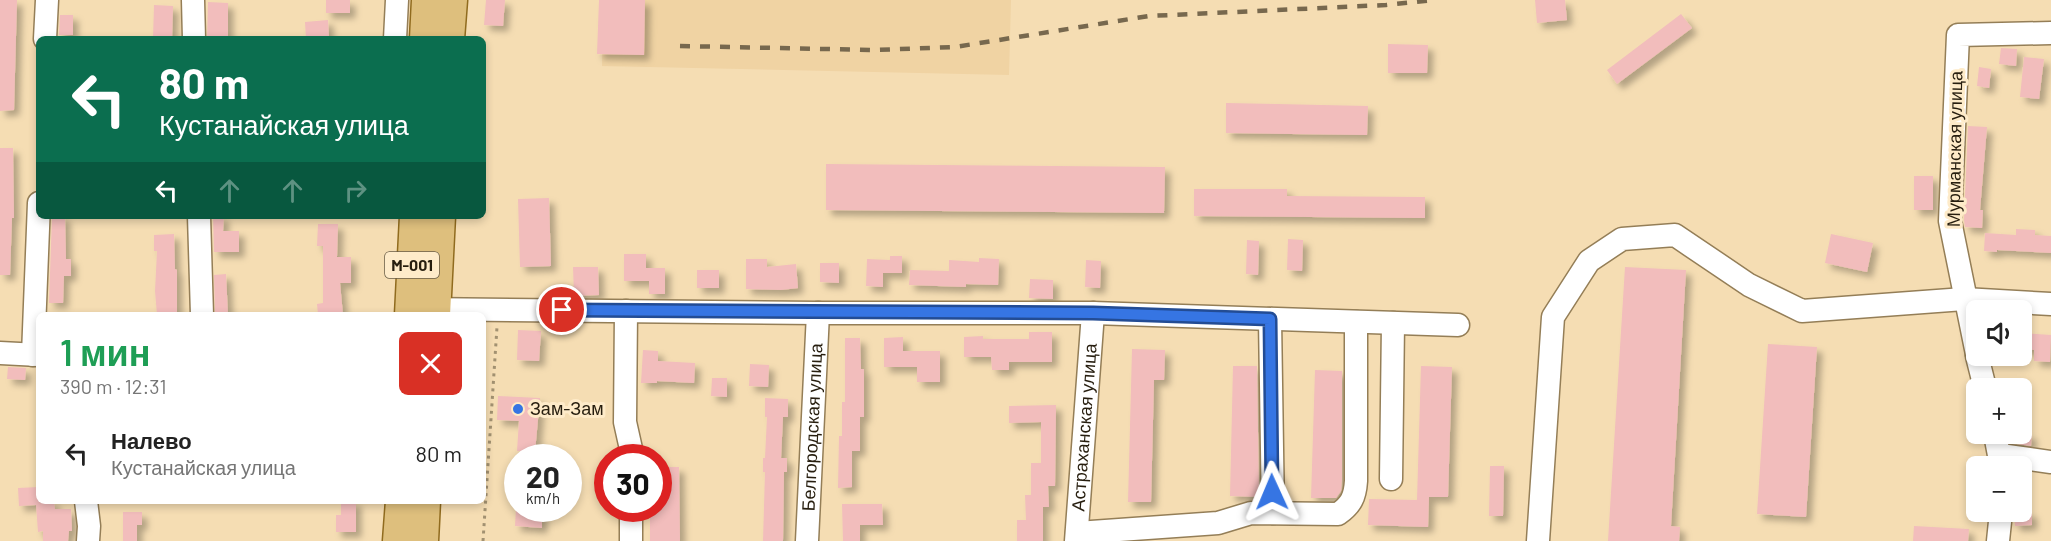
<!DOCTYPE html>
<html lang="ru">
<meta charset="utf-8">
<style>
body{margin:0;font-family:Barlow,sans-serif;background:#f6f6f6;color:#222;height:100vh;display:flex;flex-direction:column;font-size:22px;white-space:nowrap}
*{box-sizing:border-box;margin:0}
p{font-size:20px;color:#767676}
.icon{flex:none;width:33px;height:33px;fill:none;stroke:currentColor;stroke-width:2;stroke-linecap:round;stroke-linejoin:round}
.map{position:relative;flex:1;overflow:hidden}
.details{position:absolute;left:36px;top:312px;width:450px;height:192px;display:flex;flex-direction:column;background:#fff;border-radius:9px;box-shadow:0 3px 9px #0003}
.details>*{flex:none}
.top-card{position:absolute;left:36px;top:36px;width:450px;height:183px;border-radius:9px;box-shadow:0 3px 9px #0003;background:#0b6e4f;color:#fff;overflow:hidden}
.tools{position:absolute;left:1966px;top:300px;display:grid;gap:12px}
.tools a{display:grid;place-items:center;width:66px;height:66px;border-radius:9px;background:#fff;box-shadow:0 3px 9px #0003;font-size:30px}
.speed{position:absolute;left:504px;top:444px;display:flex;gap:12px;font-size:30px;font-weight:700;text-align:center}
.speed>*{display:grid;place-content:center;width:78px;height:78px;border-radius:50%;background:#fff;box-shadow:0 3px 9px #0003;line-height:1}
.speed small{font-size:15px;font-weight:400}
.speed .limit{border:9px solid #d22;background:#fff;color:#111}
.pin{position:absolute;display:grid;place-items:center;width:51px;height:51px;color:#fff;margin:-26px;border:3px solid #fff;border-radius:50%;box-shadow:0 2px 6px #0007}
.me{position:absolute;width:66px;margin:-33px;rotate:359deg;stroke-linejoin:round;filter:drop-shadow(0 0 4px #0008)}
.turn{display:flex;align-items:center;gap:21px;height:126px;padding:0 24px;font-size:27px}
.turn .icon{width:78px;height:78px;stroke-width:2.5}
.turn b{display:block;font-size:42px;line-height:51px}
.lanes{display:flex;align-items:center;height:57px;padding:0 24px;background:#0003;justify-content:center;gap:30px;direction:ltr}
.lanes .off{opacity:.35}
.round{display:grid;place-items:center;flex:none;width:63px;height:63px;border-radius:9px;background:#f6f6f6}
.overview{display:flex;align-items:center;justify-content:space-between;height:102px;padding:0 24px}
h1{font-size:36px;font-weight:600;line-height:45px;color:#1e9e55}
ul{padding:0;list-style:none}
li{display:flex;align-items:center;gap:18px;height:78px;padding:0 24px}
li div{flex:1}
li b{display:block;font-size:22px}
li em{font-style:normal}
.map>svg:first-child{display:block}
.built{fill:#f0d3a3}
.building{fill:#f2bdbc;filter:url(#shadow)}
.lines{fill:none;stroke-linecap:round;stroke-linejoin:round}
.minor-casing{stroke:#947e57;stroke-width:25}
.major-casing{stroke:#906b1e;stroke-width:31}
.path{stroke:#a29171;stroke-width:3;stroke-dasharray:3 4.5;stroke-linecap:butt}
.minor{stroke:#fff;stroke-width:22}
.major{stroke:#debf7d;stroke-width:28}
.rail{stroke:#77684e;stroke-width:4.5;stroke-dasharray:10 10;stroke-linecap:butt}
.route-casing{stroke:#234c94;stroke-width:15}
.route{stroke:#3675e3;stroke-width:10}
.poi-dot{fill:#3675e3;stroke:#feebc9;stroke-width:2}
.labels{text-anchor:middle;stroke-width:6;stroke-linejoin:round;paint-order:stroke}
.shield{fill:#feebc9;stroke:#685c47;stroke-width:1.5}
.shield-label{font-size:16px;font-weight:bold;fill:#271e0f}
.street-label{font-size:18px;fill:#271e0f;stroke:#feebc9}
.poi-label{font-size:18px;fill:#271e0f;stroke:#feebc9;text-anchor:start}
</style>
<div class="map">
<svg width="2051" height="541" viewBox="0 0 2051 541">
<defs>
<filter id="shadow"><feDropShadow dx="5.5" dy="5.5" stdDeviation="3" flood-color="#0004"/></filter>
</defs>
<rect width="100%" height="100%" fill="#f5ddb3"/>
<path class="built" d="M603,0H1011L1009,75L602,66Z"/>
<path class="building" d="M0,0H17L14,110L0,111Z
M326,0H350V13H326Z
M486,0H505L503,26L484,25Z
M599,0H645L644,55L597,54Z
M1535,0H1565L1567,20L1537,23Z
M208,2L228,3V39H207Z
M154,5L173,6L172,39H153Z
M1681,14L1692,28L1617,84L1607,70Z
M60,15H73V35H59Z
M328,20L329,37L306,39L305,22Z
M1388,44L1428,45L1427,73H1388Z
M2001,48L2017,49L2016,66L1999,64Z
M2024,57L2044,59L2039,99L2020,97Z
M1979,67L1991,69L1989,88L1977,86Z
M1226,103L1368,106L1367,135L1226,133Z
M1968,126L1987,127L1980,210H1983L1982,228L1965,227L1964,220Z
M0,148H13L14,218H12L10,275H0Z
M826,164L1165,167L1164,213L826,210Z
M1914,176H1933V210H1914Z
M1194,189H1287V196L1425,197V218L1194,216Z
M549,198L551,266L520,267L518,199Z
M52,216H65L66,259H71V276H64L63,303H49Z
M213,216H224L223,231H239V252H214Z
M318,224H338L337,257H351V283H340L343,315H318L317,304L323,303V246H317Z
M2016,229L2035,230V235L2051,236V253L1997,250V252L1984,251L1985,233L2016,235Z
M174,234L175,269L177,270V315H157L155,291L157,251H154V235Z
M1831,234L1873,243L1867,272L1825,263Z
M1288,239L1303,240L1302,271L1287,270Z
M1247,240L1259,241L1258,275L1246,274Z
M624,254H646V268H665V294H649V281H624Z
M890,256H902V273H883V287L866,286L867,259L890,260Z
M979,258L999,259L998,285L966,284V287L909,285L910,270L949,271V260L979,262Z
M746,259H767V267L796,264L798,288L781,290L746,289Z
M1086,260L1101,261L1100,288L1085,287Z
M820,263H839V283L820,282Z
M573,267H598L599,295L574,296Z
M1625,267L1686,270L1671,526L1680,527L1679,541H1608Z
M697,270H719V288H697Z
M226,274L228,315H215L214,275Z
M1030,279L1053,280V299L1029,298Z
M518,330L541,331L539,361L517,360Z
M1029,332H1052V362H1009V370H992L991,357H964V337L983,336V339H1029Z
M2022,333L2051,335L2050,362L2034,361V350L2022,349Z
M903,337V351H940V382H917V367H884V338Z
M845,338H860L861,369H864V417H860V451H852V487L838,488L839,436H842V402H845Z
M1768,344L1817,347L1806,517L1757,514Z
M1132,349L1165,350L1164,380H1154L1151,502H1128Z
M643,350L658,351V361L695,363L694,383L657,381V383H641Z
M750,364L769,365L768,387L749,386Z
M1233,366H1257L1259,497L1230,496Z
M1421,366L1452,367L1448,497H1429L1428,527L1368,525L1369,499L1417,500Z
M8,367L26,368L25,380L7,379Z
M1315,370L1342,371V480L1341,491L1336,498H1311Z
M712,378H727V397L711,396Z
M498,396L540,398L535,452L517,451L519,421L497,420Z
M765,398L788,399V417H783L781,458H787V472H784L783,541H763L765,472H763V458H765L767,417H765Z
M1056,405L1055,486H1048L1049,507H1043V541H1017V520H1026L1025,495H1031V463H1041V422L1009,423V406Z
M2010,434H2032L2031,446L2010,443Z
M1490,466H1504L1503,516H1489Z
M658,467H679L680,541H650V508H658Z
M39,487V501H54L55,509H71L72,531H69L68,541H43V531L38,532L36,505L19,506L18,488Z
M341,501H356V532H336V515H341Z
M842,504H882L883,525H860V541H843Z
M516,508L542,510V528L515,526Z
M123,512H142V525H137V541H123Z
M2014,512H2032V525L2015,526Z
M1914,526L1969,529L1968,541H1913Z"/>
<g class="lines">
<g class="minor-casing">
<g id="minor">
<path d="M193,0L194,39"/>
<path d="M45,39L47,0"/>
<path d="M395,39L397,0"/>
<path d="M199,216L202,315"/>
<path d="M420,309L818,313H1093L1458,325"/>
<path d="M626,311L625,422L633,458"/>
<path d="M1270,319L1273,513"/>
<path d="M0,353L39,355"/>
<path d="M1977,354L1950,221L1958,35L2051,33"/>
<path d="M33,355L39,203"/>
<path d="M1977,356L1985,388"/>
<path d="M1995,434L2001,466"/>
<path d="M2000,455L2051,462"/>
<path d="M1391,479L1393,323"/>
<path d="M86,501L89,526L88,541"/>
<path d="M1077,533L1218,523L1251,513L1338,514C1351,505 1355,497 1356,481V322"/>
<path d="M631,541V508"/>
<path id="s1" d="M807,541L818,313"/>
<path id="s2" d="M1076,541L1093,313"/>
<path d="M1538,541L1553,317L1589,261L1622,239L1675,235L1749,285L1802,311L1964,299L2051,304"/>
<path d="M1998,541L2001,512"/>
</g>
</g>
<g class="major-casing">
<path id="major" d="M424,39L426,0
M450,39L453,0
M409,315L414,216
M436,315L441,216
M397,541L400,501
M424,541L426,501"/>
</g>
<path class="path" d="M483,541L497,327"/>
<use href="#minor" class="minor"/>
<use href="#major" class="major"/>
<path class="rail" d="M680,46L873,50L955,47L1149,16L1386,5L1434,0"/>
</g>
<g class="lines">
<g class="route-casing">
<path id="route" d="M562,310L1093,313L1270,319L1272,492"/>
</g>
<use href="#route" class="route"/>
</g>
<circle class="poi-dot" cx="518" cy="409" r="6"/>
<g class="labels">
<rect class="shield" x="385" y="252" width="54" height="26" rx="4.5"/>
<g class="shield-label">
<text x="412" y="271">M-001</text>
</g>
<g class="street-label">
<text transform="translate(1955 149) rotate(-89)" y="6">Мурманская улица</text>
<text dy="6" stroke="none"><textPath href="#s1" startOffset="114">Белгородская улица</textPath></text>
<text dy="6" stroke="none"><textPath href="#s2" startOffset="114">Астраханская улица</textPath></text>
</g>
<g class="poi-label">
<text x="530" y="415">Зам-Зам</text>
</g>
</g>
</svg>
<div class="tools">
<a><svg class="icon" aria-label="sound" viewBox="0 0 24 24"><path d="M4 9h4l5-4v14l-5-4H4zM17 9q2 3 0 6"/></svg></a>
<a>+</a>
<a>−</a>
</div>
<div class="speed"><div>20<small>km/h</small></div><div class="limit">30</div></div>
<div class="pin" style="left:562px;top:310px;background:#d93025"><svg class="icon" aria-label="arrive" viewBox="0 0 24 24"><path d="M6 21V4h12l-3 4 3 4H6"/></svg></div>
<svg class="me" style="left:1272px;top:492px" viewBox="-20 -20 40 40"><path d="M0-17L14 15 0 8-14 15z" fill="#3675e3" stroke="#fff" stroke-width="4"/></svg>
<div class="top-card">
<div class="turn"><svg class="icon" aria-label="left" viewBox="0 0 24 24"><path d="M17 20v-9H6M10 6l-5 5 5 5"/></svg><div><b>80 m</b>Кустанайская улица</div></div>
<div class="lanes"><svg class="icon" aria-label="left" viewBox="0 0 24 24"><path d="M17 20v-9H6M10 6l-5 5 5 5"/></svg><svg class="icon off" aria-label="ahead" viewBox="0 0 24 24"><path d="M12 20V5M6 11l6-6 6 6"/></svg><svg class="icon off" aria-label="ahead" viewBox="0 0 24 24"><path d="M12 20V5M6 11l6-6 6 6"/></svg><svg class="icon off" aria-label="right" viewBox="0 0 24 24"><path d="M7 20v-9h11M14 6l5 5-5 5"/></svg></div>
</div>
<section class="details">
<div class="overview"><div><h1>1 мин</h1><p>390 m · 12:31</p></div><a class="round" style="background:#d93025;color:#fff"><svg class="icon" aria-label="close" viewBox="0 0 24 24"><path d="M6 6l12 12M18 6L6 18"/></svg></a></div>
<ul>
<li><svg class="icon" aria-label="left" viewBox="0 0 24 24"><path d="M17 20v-9H6M10 6l-5 5 5 5"/></svg><div><b>Налево</b><p>Кустанайская улица</p></div><em>80 m</em></li>
</ul>
</section>
</div>
